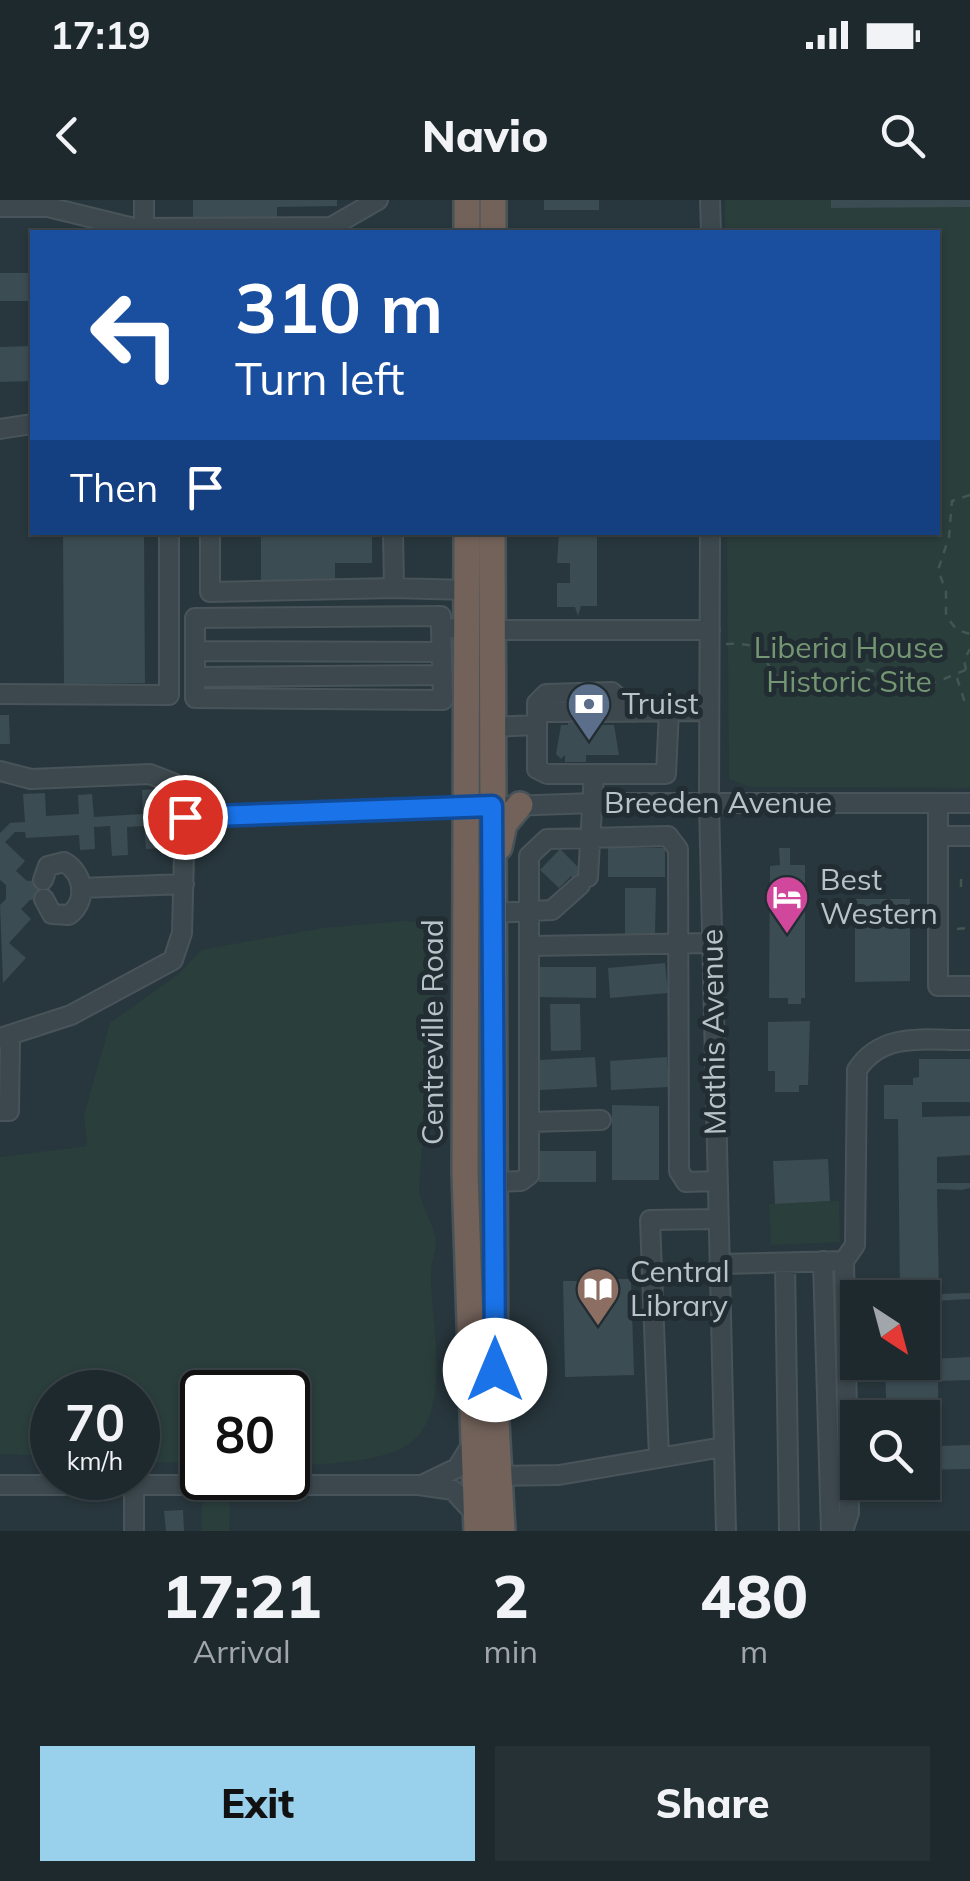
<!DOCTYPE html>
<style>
body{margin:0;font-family:Mulish,sans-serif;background:#263136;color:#f1f3f6;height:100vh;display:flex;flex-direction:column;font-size:38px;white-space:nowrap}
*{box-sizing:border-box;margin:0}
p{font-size:32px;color:#a1a6aa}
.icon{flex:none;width:55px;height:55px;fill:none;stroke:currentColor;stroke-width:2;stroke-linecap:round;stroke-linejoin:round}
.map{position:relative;height:1331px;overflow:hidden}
.sheet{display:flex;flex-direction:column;background:#1e292e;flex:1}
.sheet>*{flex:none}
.top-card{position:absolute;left:30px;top:30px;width:910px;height:305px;border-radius:0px;box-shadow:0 2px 8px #0004,0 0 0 2px #3c454a;background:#1a4fa0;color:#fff;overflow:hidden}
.needle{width:65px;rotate:144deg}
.fabs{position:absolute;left:840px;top:1080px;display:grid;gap:20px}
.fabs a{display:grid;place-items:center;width:100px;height:100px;border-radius:0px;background:#1e292e;box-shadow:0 2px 8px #0004,0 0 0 2px #3c454a;font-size:50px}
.speed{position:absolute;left:30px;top:1170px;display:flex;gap:20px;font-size:50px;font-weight:700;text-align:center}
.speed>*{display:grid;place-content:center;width:130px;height:130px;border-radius:50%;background:#1e292e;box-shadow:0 2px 8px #0004,0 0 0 2px #3c454a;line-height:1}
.speed small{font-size:25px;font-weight:400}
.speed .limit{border:5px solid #111;border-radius:15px;background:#fff;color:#111}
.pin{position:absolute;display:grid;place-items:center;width:85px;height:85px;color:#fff;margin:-42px;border:5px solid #fff;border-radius:50%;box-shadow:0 2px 10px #0007}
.me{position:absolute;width:110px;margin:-55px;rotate:0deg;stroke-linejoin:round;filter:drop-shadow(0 0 8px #0008)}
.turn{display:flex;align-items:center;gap:35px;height:210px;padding:0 40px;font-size:45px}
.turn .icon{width:130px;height:130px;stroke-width:2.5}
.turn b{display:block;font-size:70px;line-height:85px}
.then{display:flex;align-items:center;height:95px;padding:0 40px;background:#0003;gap:20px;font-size:38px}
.eta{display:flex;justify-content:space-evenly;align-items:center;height:170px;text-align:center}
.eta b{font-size:60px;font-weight:800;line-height:70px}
.cta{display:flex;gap:20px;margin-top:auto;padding:20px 40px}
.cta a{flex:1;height:115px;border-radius:0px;background:#99d0ec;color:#111;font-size:40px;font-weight:800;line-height:115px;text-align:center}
.cta a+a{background:#263136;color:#f1f3f6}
.status{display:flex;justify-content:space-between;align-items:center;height:70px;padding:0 50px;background:#1e292e;direction:ltr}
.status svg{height:28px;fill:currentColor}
header{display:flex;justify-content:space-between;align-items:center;height:130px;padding:0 40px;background:#1e292e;font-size:45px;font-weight:800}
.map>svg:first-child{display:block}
.green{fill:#2a3e3b}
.building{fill:#3b4c52}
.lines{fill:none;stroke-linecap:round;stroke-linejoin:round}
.minor-casing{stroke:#485459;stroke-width:22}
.highway-casing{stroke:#475358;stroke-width:30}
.path{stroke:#435652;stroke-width:2.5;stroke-dasharray:8 8;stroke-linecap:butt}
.minor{stroke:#3c484d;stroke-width:18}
.highway{stroke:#72625a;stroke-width:25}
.route-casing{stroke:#114b97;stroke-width:25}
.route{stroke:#1a73e8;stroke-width:18}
.labels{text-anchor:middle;stroke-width:10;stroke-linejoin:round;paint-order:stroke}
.park-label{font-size:30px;fill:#749672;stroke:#212d32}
.poi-label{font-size:30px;fill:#b8c3c8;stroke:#212d32;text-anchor:start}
.street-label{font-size:30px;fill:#b8c3c8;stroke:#212d32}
</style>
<div class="status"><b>17:19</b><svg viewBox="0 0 49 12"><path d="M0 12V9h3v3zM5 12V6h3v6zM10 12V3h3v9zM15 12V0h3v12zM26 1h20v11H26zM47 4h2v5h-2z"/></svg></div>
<header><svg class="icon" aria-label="back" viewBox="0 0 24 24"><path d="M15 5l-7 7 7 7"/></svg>Navio<svg class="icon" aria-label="search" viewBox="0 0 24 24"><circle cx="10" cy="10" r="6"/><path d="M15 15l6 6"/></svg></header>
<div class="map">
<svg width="970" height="1331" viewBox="0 0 970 1331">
<rect width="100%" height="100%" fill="#28373d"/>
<path class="green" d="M725,0H970V588L750,587L729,579L727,333L938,332V32H725Z
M403,721L419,722L430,733L440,773L430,818L419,991C422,1008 435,1027 436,1042C436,1052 431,1063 431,1073C430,1120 454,1212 409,1244C382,1263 320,1264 288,1266V1192H202V1263L138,1262V1192H52V1256L0,1254V957L87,946L84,915L110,823L179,774L201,750L323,728Z
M839,1001L840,1042L771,1045L769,1004Z
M214,1300L230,1301L229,1331H202V1304Z"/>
<path class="building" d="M193,0H337V6L277,7V21L193,20Z
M544,0H599V10H544Z
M831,0H970V7L831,8Z
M0,73H32V101H0Z
M32,146V181L0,182V147Z
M63,332H144L145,483L64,484Z
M261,332H372V363H335V385H261Z
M559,332H597V406H581L578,416L575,407H557V383H570V363H557Z
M568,498H583V525H614L619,555H586V562H565V555L561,559L556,554L561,525H568Z
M0,515H9L10,544H0Z
M161,589L164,648L146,649L144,626L127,627L128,655L112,656L110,626L94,627L95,649L80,650L79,635L26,638L25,632H15L5,642L25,661L16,671L27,681L50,679V699L30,700L21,709L31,719L9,743L26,758L3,783L0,705L6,699V685L0,680V633L10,623L25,622L23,594L45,593L46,616L79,614L78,595L92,594L94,617L143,614L142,590Z
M608,648H665V677H608Z
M779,648H790V665H805V798H801V804H788V798H769L770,666L780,665Z
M560,649L592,681L584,689L571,676L559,688L540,670Z
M625,688H656L655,734H625Z
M855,699H910V781L855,782Z
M665,763L668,793L610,798L608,768Z
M540,767H596V798L539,797Z
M550,804H580L581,850L551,851Z
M810,821L808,885H799V892H775V871H768V822Z
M595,857L597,887L540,890L539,860Z
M667,857L669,887L611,890L610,861Z
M919,859H970V902H922V917L970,916V955L937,957V983H970V988L962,990L937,989L939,1094L970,1093V1099L933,1101V1159L970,1157V1180L938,1181L939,1246L970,1245V1269L922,1270V1218H902V1199H886L885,1162H922V1098H900L898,919H884V885H913V878L919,877Z
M612,905L659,906V980H612Z
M539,951H596V982H539Z
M828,959L830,1001L775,1004L773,961Z
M611,1071L612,1079H631L634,1175L565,1177L563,1081H588L587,1072Z
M183,1310L184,1331H166L164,1311Z"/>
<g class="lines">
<g class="minor-casing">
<path id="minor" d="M144,0V27
M710,0L711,32
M0,7H48L134,28L331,27L378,0
M0,229L32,224
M210,332V392L394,388
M393,332L394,388L466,390
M710,332L709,603L726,1331
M441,429L443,500L195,498V418L441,416V429L466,428
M491,430H710
M195,451L442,452
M195,477L443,475
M0,494L169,495V332
M537,512H568
M583,512L709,511
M633,512L612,492L546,494L537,503V569L547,574H666L669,511
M492,527L537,525
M0,571L31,579L150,574L173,583L185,617L182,733L173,760L71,815L0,838
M938,603V786H970
M185,617L594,603H970
M938,636H970
M588,677L594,574
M43,680L48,666L64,662C84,673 88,701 69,715L52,714L44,699
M81,688L184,684
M492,713L552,710L580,685
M531,746L712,743
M0,911H9L10,837
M530,922L601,920
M495,982L521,981L529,975V656L547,639L668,636L678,649L679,971L686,982L717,981
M823,1061L831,1331
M785,1063L789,1331
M719,1064L844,1061L855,1045L857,870C883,830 928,841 970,840
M659,1258L650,1020L718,1019
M488,1276L559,1275L723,1247
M424,1284L457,1268L472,1244
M0,1285H419L453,1290L476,1315
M134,1285V1331
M843,1331L849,1313L844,1061"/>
</g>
<g class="highway-casing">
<path id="highway" d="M467,32V0
M493,32V0
M467,332L465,973L477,1331
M492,332L495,1204L502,1331
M499,647L504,624L520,605"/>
</g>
<path class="path" d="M970,295L952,301L949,337L938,370L946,391V416L957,430L970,434
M726,444C775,442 755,459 782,481H826L860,468L932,484L970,468
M966,470L964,460L970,449
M957,478L966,506
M961,687V671
M957,729L968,728"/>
<use href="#minor" class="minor"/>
<use href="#highway" class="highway"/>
</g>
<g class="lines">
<g class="route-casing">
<path id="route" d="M185,617L492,606L495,1170"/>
</g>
<use href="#route" class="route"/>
</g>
<defs>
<g id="bank-pin" transform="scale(2.25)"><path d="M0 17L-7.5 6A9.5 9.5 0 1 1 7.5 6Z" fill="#5c6f8a" stroke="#212d32"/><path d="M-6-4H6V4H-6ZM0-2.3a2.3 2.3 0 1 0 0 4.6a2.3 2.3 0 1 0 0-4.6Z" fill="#fff"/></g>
<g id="hotel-pin" transform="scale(2.25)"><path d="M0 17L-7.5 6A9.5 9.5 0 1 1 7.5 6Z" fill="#d1479c" stroke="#212d32"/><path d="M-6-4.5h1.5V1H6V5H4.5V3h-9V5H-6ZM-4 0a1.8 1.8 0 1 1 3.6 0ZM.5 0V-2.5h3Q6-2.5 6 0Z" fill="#fff"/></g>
<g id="library-pin" transform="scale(2.25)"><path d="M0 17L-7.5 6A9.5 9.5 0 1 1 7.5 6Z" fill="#8d6e63" stroke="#212d32"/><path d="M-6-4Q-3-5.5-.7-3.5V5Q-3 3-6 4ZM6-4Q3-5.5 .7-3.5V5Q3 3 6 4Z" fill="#fff"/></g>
</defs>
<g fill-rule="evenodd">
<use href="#bank-pin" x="589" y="504"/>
<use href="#hotel-pin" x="787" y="697"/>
<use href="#library-pin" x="598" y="1089"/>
</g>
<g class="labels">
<g class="park-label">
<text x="849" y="458">Liberia House<tspan x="849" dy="34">Historic Site</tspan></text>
</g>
<g class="poi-label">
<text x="622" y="514">Truist</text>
<text x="820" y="690">Best<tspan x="820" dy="34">Western</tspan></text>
<text x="630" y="1082">Central<tspan x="630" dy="34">Library</tspan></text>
</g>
<g class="street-label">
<text x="718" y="613">Breeden Avenue</text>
<text transform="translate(433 832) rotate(-90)" y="10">Centreville Road</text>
<text transform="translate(714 832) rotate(-91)" y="10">Mathis Avenue</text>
</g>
</g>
</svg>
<div class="fabs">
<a><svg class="needle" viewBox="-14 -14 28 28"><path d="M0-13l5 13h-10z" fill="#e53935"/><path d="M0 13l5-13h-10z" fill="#a1a6aa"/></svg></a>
<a><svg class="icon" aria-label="search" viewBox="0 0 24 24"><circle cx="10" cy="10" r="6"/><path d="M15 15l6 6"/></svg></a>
</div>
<div class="speed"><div>70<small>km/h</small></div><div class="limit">80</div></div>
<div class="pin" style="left:185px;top:617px;background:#d93025"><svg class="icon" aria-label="arrive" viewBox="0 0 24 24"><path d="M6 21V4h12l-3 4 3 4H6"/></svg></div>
<svg class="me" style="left:495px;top:1170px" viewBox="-20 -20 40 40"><circle r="19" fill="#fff"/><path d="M0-13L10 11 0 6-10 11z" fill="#1a73e8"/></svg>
<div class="top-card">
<div class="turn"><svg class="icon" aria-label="left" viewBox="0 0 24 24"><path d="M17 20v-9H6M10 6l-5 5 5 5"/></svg><div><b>310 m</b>Turn left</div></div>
<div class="then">Then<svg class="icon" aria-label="arrive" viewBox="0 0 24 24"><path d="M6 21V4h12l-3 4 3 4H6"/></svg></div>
</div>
</div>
<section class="sheet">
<div class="eta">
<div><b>17:21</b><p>Arrival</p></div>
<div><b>2</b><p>min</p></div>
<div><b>480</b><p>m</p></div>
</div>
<div class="cta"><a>Exit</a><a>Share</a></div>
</section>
